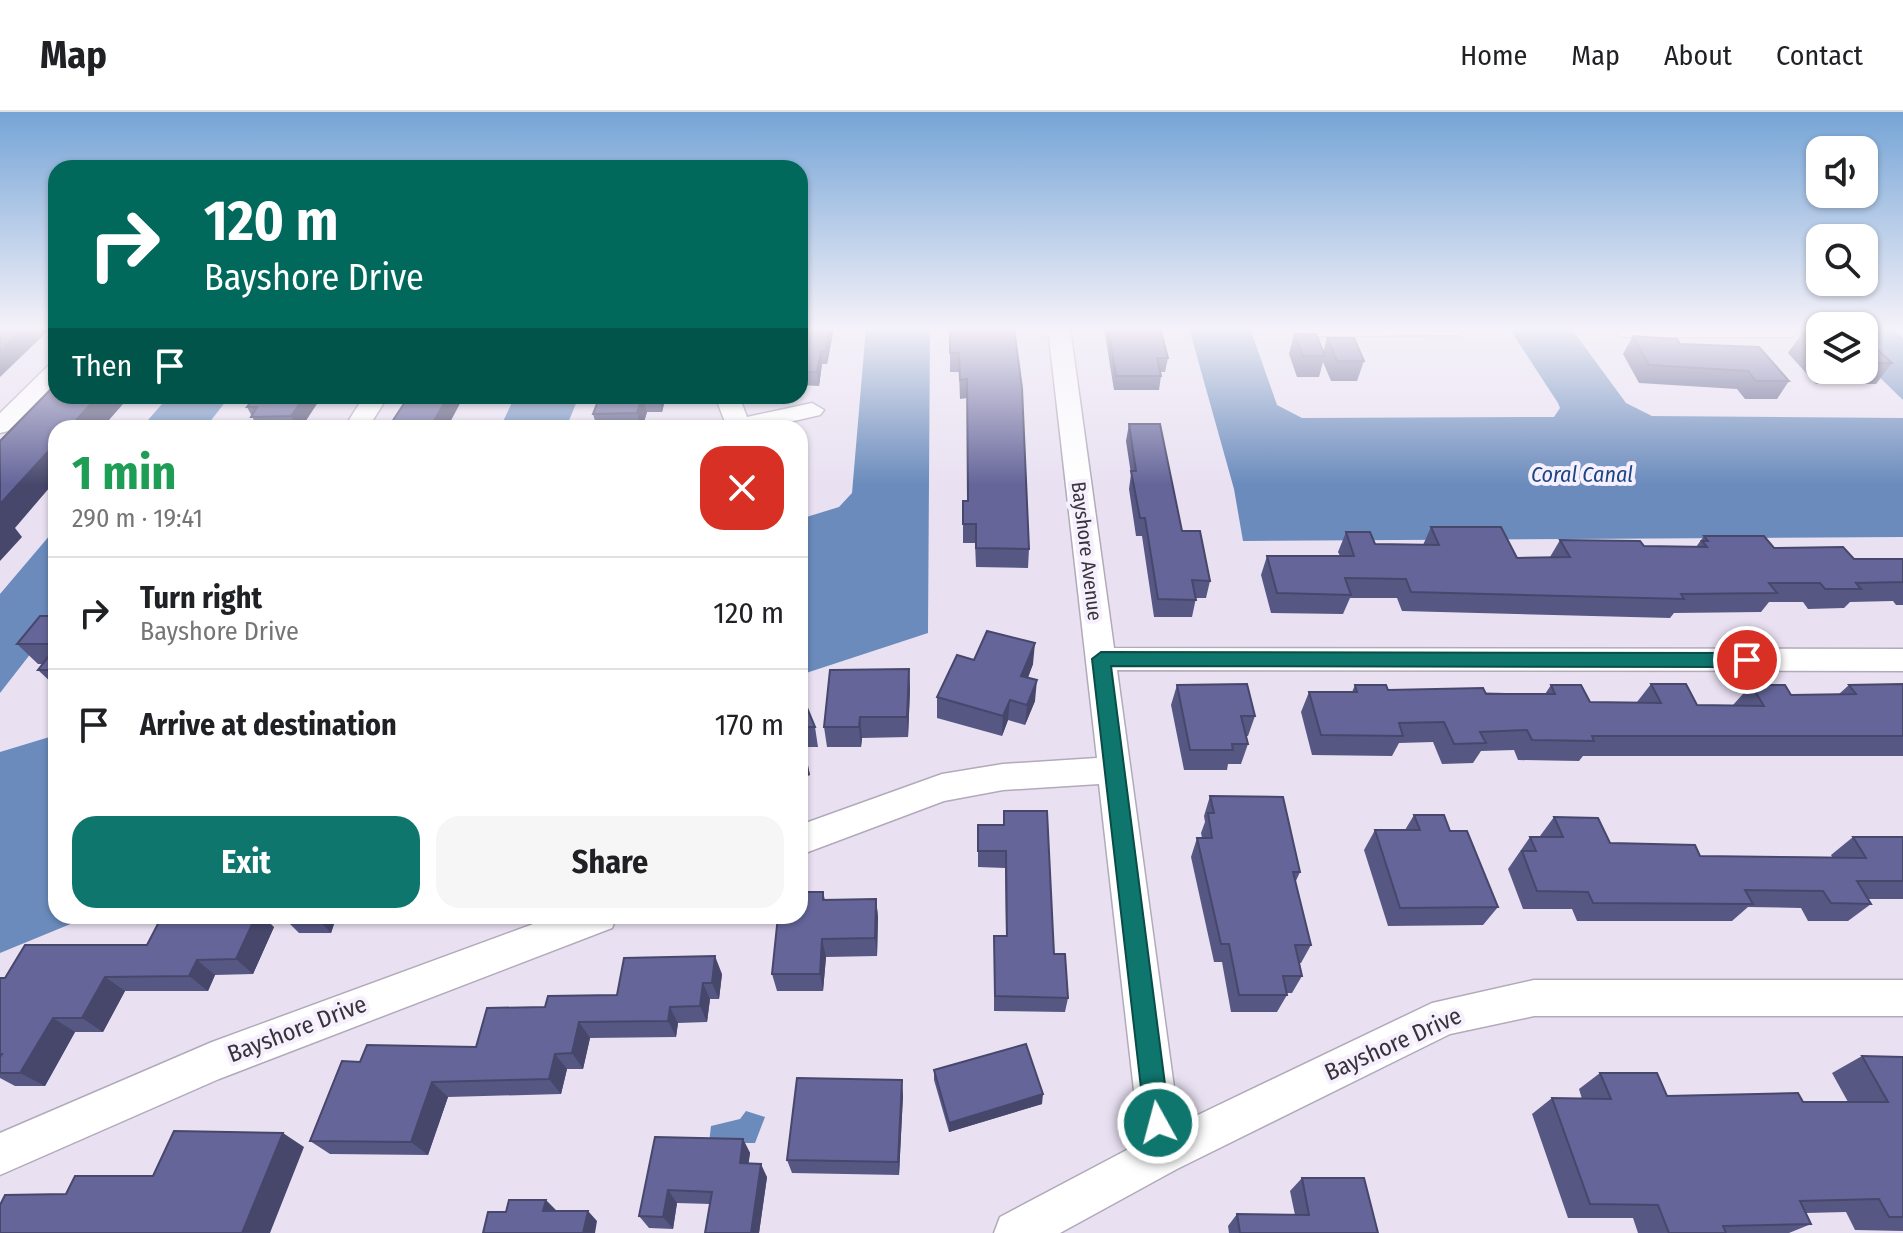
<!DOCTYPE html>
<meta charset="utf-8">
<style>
body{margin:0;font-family:"Fira Sans Condensed",sans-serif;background:#f6f6f6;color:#202124;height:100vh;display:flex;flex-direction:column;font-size:30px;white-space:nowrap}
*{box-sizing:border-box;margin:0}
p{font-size:26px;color:#757577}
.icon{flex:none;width:44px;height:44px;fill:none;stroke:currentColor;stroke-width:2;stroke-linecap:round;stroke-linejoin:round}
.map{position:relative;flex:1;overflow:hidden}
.details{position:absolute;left:48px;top:308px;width:760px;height:504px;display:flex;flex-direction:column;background:#fff;border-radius:24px;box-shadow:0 2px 6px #0004}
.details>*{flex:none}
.hud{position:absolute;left:48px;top:48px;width:760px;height:244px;border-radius:24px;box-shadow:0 2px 6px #0004;background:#00695c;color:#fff;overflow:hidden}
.tools{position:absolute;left:1806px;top:24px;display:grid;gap:16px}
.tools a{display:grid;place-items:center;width:72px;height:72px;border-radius:16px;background:#fff;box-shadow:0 2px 6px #0004;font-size:40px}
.pin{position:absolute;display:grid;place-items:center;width:68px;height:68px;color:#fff;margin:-34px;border:4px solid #fff;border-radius:50%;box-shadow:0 2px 8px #0007}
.me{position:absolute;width:88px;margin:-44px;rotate:353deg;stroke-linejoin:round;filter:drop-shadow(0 0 6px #0008)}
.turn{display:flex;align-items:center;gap:28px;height:168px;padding:0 24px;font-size:36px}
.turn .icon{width:104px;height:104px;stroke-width:2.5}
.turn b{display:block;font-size:56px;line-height:68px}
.then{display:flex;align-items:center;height:76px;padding:0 24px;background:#0003;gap:16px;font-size:30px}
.round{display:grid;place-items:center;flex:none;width:84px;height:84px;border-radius:24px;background:#f6f6f6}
.overview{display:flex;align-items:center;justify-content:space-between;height:136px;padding:0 24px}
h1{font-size:48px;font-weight:700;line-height:60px;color:#1e9e55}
.button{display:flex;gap:16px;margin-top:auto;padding:16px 24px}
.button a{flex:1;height:92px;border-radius:24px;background:#0f766e;color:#fff;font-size:32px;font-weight:700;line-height:92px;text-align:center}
.button a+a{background:#f6f6f6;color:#202124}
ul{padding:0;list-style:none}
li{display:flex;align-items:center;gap:24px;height:112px;padding:0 24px;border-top:2px solid #e0e0e0}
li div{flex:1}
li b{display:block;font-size:30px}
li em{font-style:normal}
header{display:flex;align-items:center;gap:48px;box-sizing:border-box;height:112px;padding:0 40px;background:#fff;border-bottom:2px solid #e0e0e0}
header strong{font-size:38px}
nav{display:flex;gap:44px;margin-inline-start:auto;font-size:28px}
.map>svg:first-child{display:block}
.water{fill:#6a8bbc}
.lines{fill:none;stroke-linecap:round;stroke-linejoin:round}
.street-casing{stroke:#b2aaba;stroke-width:3}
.street{fill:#fff;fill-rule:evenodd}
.wall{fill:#575784}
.shaded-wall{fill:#47476c}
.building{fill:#65659a;stroke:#47476c;stroke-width:2}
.route{fill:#0f766e;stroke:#0a4d48;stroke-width:2}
.labels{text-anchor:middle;stroke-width:8;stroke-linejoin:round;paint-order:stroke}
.street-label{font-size:20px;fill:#363339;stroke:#f6effd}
.water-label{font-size:22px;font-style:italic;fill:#1b4683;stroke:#f6effd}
.near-street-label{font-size:24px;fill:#363339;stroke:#f6effd}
</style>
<header>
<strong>Map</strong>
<nav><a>Home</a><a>Map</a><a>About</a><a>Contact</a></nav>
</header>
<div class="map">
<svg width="1903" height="1121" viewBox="0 0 1903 1121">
<rect width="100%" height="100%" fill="#e9e1f2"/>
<path class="water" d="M866,216H930L928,521L800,563V407L839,395L852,381Z
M1189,216H1250L1277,293L1302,306L1554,305L1560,296L1558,291L1509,216H1571L1626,291L1652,304L1903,306V425L1243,429L1234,377Z
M1864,216H1893L1903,226V288L1864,250Z
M169,284H230L205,316H141Z
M515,284H579L566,316H500Z
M56,416V509L0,581V482Z
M56,623V804H90L0,841V640Z
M746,999L765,1005L755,1031H709L711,1014L740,1007Z"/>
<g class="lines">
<g class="street-casing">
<path id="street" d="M1048,216H1070L1114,536L1903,537V559L1117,558L1179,1012L1432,891L1534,868H1903V904H1534L1450,922L1177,1057L1060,1121H994L1000,1105L1140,1031L1099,672L1003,678L944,689L800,743V713L942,662L1003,652L1097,646Z
M1295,216H1467L1468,217L1457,223L1305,224L1297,223Z
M1618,216H1799L1801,219L1790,225H1627L1619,224Z
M56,252V272L8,319L0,321V301L48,254Z
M364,284H388L368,316H344Z
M715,284H739L747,305L812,291L824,298L820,303L763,316H719L725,310Z
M555,804H617L612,816L219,967L0,1063V1021L212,930Z"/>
</g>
<use href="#street" class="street"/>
</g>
<path class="wall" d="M800,216H834L827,252H822L819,274L800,273Z
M1104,216H1160L1168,246L1165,260H1160L1161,264L1159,278H1114Z
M950,219H955L1029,437L1028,456L976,455L975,431H963V389H967V286L960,287L959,260H950Z
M1802,221H1820V258H1864V225L1892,251L1876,272H1816L1788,241Z
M1294,222L1323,240L1327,226L1364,249L1357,269H1331L1323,250L1319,265H1297L1289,242Z
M1633,224L1680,232L1789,269L1777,287H1745L1737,277L1639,271L1623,242Z
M255,284H322L301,316H258L247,295Z
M600,284H666L662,300H647L642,316H597L593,302Z
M1129,312L1182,419L1210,469L1206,486H1196L1192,505H1154L1142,424H1136L1129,377L1131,362L1126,329Z
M1431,415L1517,446L1550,445L1560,428L1644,434L1696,435L1704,424L1774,436L1854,447H1903V493H1896L1893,489L1850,490L1844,496L1808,497L1803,490H1769L1761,500L1674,501L1670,506L1402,499L1397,486H1350L1343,502L1271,501L1261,463L1267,444H1340L1338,440L1346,420L1375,432L1423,433Z
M56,504V575L38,558L42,552H38L17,532Z
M974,548L1033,552L1028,566L1035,589L1025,613L1008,608L1002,624L937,606V585Z
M909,557L910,578L908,625L862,626L861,635H827L824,615Z
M1651,572L1697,593H1733L1751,573L1791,583L1839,582L1849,573L1903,572V644H1583L1579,649L1518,648L1514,638L1481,639L1473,651L1442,652L1433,630L1399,631L1392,644L1312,643L1301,600L1309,580H1352L1355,573L1388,578L1545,582L1551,573L1590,590H1637Z
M1177,573L1255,604L1248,624H1246L1248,632L1241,652H1228L1227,658H1184L1171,593Z
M800,579L815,615L818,635H803L810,663L800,666Z
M1210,684L1300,760L1295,771L1311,833L1301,851H1299L1302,864L1292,881H1286L1287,883L1277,900H1231L1222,850H1214L1191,745L1197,726H1202L1201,721L1205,710L1204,704Z
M1004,699L1054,842L1068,886L1065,900L994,899V824H1006L1005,756L978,755V713H1003Z
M1414,703L1450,719L1498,795L1483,813L1388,814L1364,738L1375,718H1405Z
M1554,705L1610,731L1700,744L1832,745L1831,743L1853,725H1903V787H1868L1871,792L1848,809H1808L1801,796L1748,795L1732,809H1577L1572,797H1523L1508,757L1530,725H1540V724Z
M823,780L825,788L876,787L878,805L877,844L826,845L823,879H777L772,862Z
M282,804H390L387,811L334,812L331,821H299Z
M274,815L253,862L215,863L208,879H125L103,920H75L45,974H15L0,966V866H5L147,833Z
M722,862L719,887H710L707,910L678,911L676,925L590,926L583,957H567L561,982L448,985L428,1043L330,1042L310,1029L360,950L476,935L617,883Z
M1862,944L1903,945V1119L1855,1118L1846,1100L1806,1101L1811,1112L1789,1121H1638L1633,1106H1568L1532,1002L1552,986L1582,987L1579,977L1600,961L1667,984L1803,990H1848L1832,961Z
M934,958L1042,992L949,1020L934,968Z
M903,983L899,1063L792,1061L787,1048Z
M655,1025L743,1027L750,1041L748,1051L767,1065L759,1121H705L710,1092L677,1091L673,1117L649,1116L639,1104Z
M1302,1066L1378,1121H1229L1228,1114L1237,1102L1295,1103L1290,1079Z"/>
<path class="shaded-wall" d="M24,216H51L0,265V239Z
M830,216H834L827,252L826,239Z
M821,239L822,252L819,274L817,260Z
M98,284H130L102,316H69Z
M305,284H322L301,316H298L291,304Z
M448,284H464L447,316H430Z
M642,284L647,300L642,316H641L637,301Z
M658,284H666L662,300Z
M56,331V368L15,416L22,425L0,449V392Z
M1035,531L1033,552L1020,585L1021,564Z
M909,557L910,578L908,625L907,605Z
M1037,568L1035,589L1025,613L1027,593Z
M1010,588L1008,608L1002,624L1003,604Z
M860,605L862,626L861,635L859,615Z
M806,643L810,663L800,666V645Z
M876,787L878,805L877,844L875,826Z
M244,804H263L274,815L253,862L236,847Z
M315,804H327L334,812L331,821Z
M381,804H390L387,811Z
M822,827L826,845L823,879L820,862Z
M715,844L722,862L719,887L712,871Z
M197,848L215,863L208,879L189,864Z
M105,865L125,879L103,920L82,906Z
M703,871L710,887L707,910L700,894Z
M670,895L678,911L676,925L668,909Z
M53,906L75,920L45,974L20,961Z
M579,910L590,926L583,957L572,941Z
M555,942L567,957L561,982L549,967Z
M902,968L903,983L899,1063L898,1050Z
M432,970L448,985L428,1043L411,1030Z
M1043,982L1042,992L949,1020V1011Z
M283,1021L304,1035L270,1121H242Z
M743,1027L750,1041L747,1064L740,1051Z
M761,1052L767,1065L759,1121H751Z
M668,1078L677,1091L673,1117L663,1105Z
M546,1088L556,1098L554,1109L543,1099Z
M588,1099L597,1109L595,1121H583Z"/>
<path class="building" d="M0,216H24L0,239Z
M800,216H830L826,239H821L817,260H800Z
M955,216H1014L1022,276L1029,437L976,436V412H963V389H968L967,267L960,268L959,241H950V219H955Z
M1108,216H1160L1168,246H1157L1161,264H1116Z
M1802,221H1820V240Z
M1294,222H1316L1325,244H1303Z
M1633,224L1677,227L1680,232L1759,235L1789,269H1756L1748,259L1649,253Z
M1864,225L1892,251H1864Z
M1327,226H1354L1364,249H1337Z
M56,272V284H98L69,316H56V331L0,392V329Z
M255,284H305L291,304L251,305L257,295H247Z
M409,284H448L430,316H388Z
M600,284H642L637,301L593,302Z
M1129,312H1160L1182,419H1200L1210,469L1192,468L1196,488L1158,487L1145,406H1140L1131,359H1136Z
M1431,415H1501L1517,446L1570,445L1560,428L1640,429L1644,434L1707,435L1702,429H1708L1704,424H1764L1774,436L1843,435L1854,447H1903V470L1856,471L1861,477H1825L1820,471H1769L1777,481L1681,482L1684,487L1411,480L1406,467L1345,466L1351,483L1277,481L1267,444H1354L1346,420H1370L1375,432L1439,433Z
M40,504H56V532H17Z
M987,519L1035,531L1021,564L1037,568L1027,593L1010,588L1003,604L937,585L957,543L974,548Z
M56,535V558H38Z
M909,557L907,605H860L859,615H824L830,558Z
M1247,572L1255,604H1241L1248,632H1232L1233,638H1190L1177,573Z
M1651,572H1686L1697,593L1764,594L1751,573H1785L1791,583L1856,582L1849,573L1903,572V624H1592L1594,629L1532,628L1527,618L1480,620L1486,631L1454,632L1444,610L1399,611L1403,624L1321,623L1309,580H1357L1355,573H1386L1388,578L1483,576L1486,582H1555L1551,573H1581L1590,590L1661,591Z
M800,579L815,615H800Z
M800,628L806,643L800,645Z
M1210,684L1283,685L1300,760H1293L1311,833H1295L1302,864H1283L1287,883H1239L1229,832H1221L1197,726H1212L1208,701H1214Z
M1004,699H1047L1054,842H1065L1068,886L995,884L994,824H1007L1006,739H978V713H1004Z
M1414,703H1444L1450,719H1467L1498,795L1400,796L1375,718H1420Z
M1554,705L1598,706L1610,731L1695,733L1700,744L1866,746L1853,725H1903V769H1857L1871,792L1831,791L1823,779L1745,778L1753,792L1593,791L1588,780L1537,779L1522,739H1536L1530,725H1563Z
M800,780H823V788L876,787L875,826L822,827L820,862H772L778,804H800Z
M162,804H256L236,847L197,848L189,864L105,865L82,906H53L20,961H0V945L2,942H0V866H5L25,833H147Z
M715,844L712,871H703L700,894L670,895L668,909L579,910L572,941L555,942L549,967L432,970L411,1030L310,1029L342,949L360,950L367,933L476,935L487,896L545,895L548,884L617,883L624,846Z
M1026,932L1043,982L949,1011L934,958Z
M1862,944L1903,945V1105H1889L1879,1087L1800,1089L1811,1112L1723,1114L1726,1121H1669L1658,1093L1590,1092L1552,986L1611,987L1600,961H1657L1667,984L1798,981L1803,990H1888Z
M797,966L902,968L898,1050L787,1048Z
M174,1019L283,1021L242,1121H0V1093L5,1083L66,1082L75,1064H153Z
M655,1025L743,1027L740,1051L761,1052L751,1121H705L712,1080L668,1078L663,1105L639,1104Z
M1302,1066H1364L1378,1121H1240L1237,1102L1309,1103Z
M509,1088H546L543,1099H588L583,1121H483L488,1100H506Z"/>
<linearGradient id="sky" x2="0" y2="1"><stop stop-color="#75a4d6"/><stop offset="0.58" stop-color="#f5f2f9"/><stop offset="1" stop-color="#f5f2f9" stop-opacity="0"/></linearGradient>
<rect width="1903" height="373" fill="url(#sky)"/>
<path class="route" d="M1101,540L1747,541L1756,548L1747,555L1111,554L1170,1011L1167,1020L1158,1024L1149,1020L1145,1011L1092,547Z"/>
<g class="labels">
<g class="street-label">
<text transform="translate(1087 439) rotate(83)" y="7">Bayshore Avenue</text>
</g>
<g class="water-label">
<text x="1582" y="370">Coral Canal</text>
</g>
<g class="near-street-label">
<text transform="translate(297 917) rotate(-21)" y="8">Bayshore Drive</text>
<text transform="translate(1393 932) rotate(-24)" y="8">Bayshore Drive</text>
</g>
</g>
</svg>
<div class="tools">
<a><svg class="icon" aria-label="sound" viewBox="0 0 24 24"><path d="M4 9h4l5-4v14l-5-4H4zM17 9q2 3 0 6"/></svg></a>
<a><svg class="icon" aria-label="search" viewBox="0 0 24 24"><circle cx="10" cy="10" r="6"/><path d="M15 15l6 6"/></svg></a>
<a><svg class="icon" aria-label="layers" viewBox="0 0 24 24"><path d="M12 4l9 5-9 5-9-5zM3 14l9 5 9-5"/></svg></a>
</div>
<div class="pin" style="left:1747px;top:548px;background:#d93025"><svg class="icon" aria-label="arrive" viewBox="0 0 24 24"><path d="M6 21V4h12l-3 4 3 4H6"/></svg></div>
<svg class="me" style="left:1158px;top:1011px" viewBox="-20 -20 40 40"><circle r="17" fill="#0f766e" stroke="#fff" stroke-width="3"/><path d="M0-11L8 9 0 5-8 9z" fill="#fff"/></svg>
<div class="hud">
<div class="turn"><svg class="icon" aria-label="right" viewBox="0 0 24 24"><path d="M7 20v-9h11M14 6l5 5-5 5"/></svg><div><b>120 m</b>Bayshore Drive</div></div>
<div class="then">Then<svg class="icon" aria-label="arrive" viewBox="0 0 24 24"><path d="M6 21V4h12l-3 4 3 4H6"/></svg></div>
</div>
<section class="details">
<div class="overview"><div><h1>1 min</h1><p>290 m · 19:41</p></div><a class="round" style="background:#d93025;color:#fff"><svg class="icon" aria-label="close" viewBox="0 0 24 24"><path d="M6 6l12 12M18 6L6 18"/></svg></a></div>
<ul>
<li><svg class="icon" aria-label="right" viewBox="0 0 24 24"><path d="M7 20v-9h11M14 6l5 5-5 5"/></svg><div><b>Turn right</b><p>Bayshore Drive</p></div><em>120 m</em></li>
<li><svg class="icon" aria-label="arrive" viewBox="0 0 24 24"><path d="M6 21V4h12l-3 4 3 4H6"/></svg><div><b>Arrive at destination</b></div><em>170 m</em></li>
</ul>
<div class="button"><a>Exit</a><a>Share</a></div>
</section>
</div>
